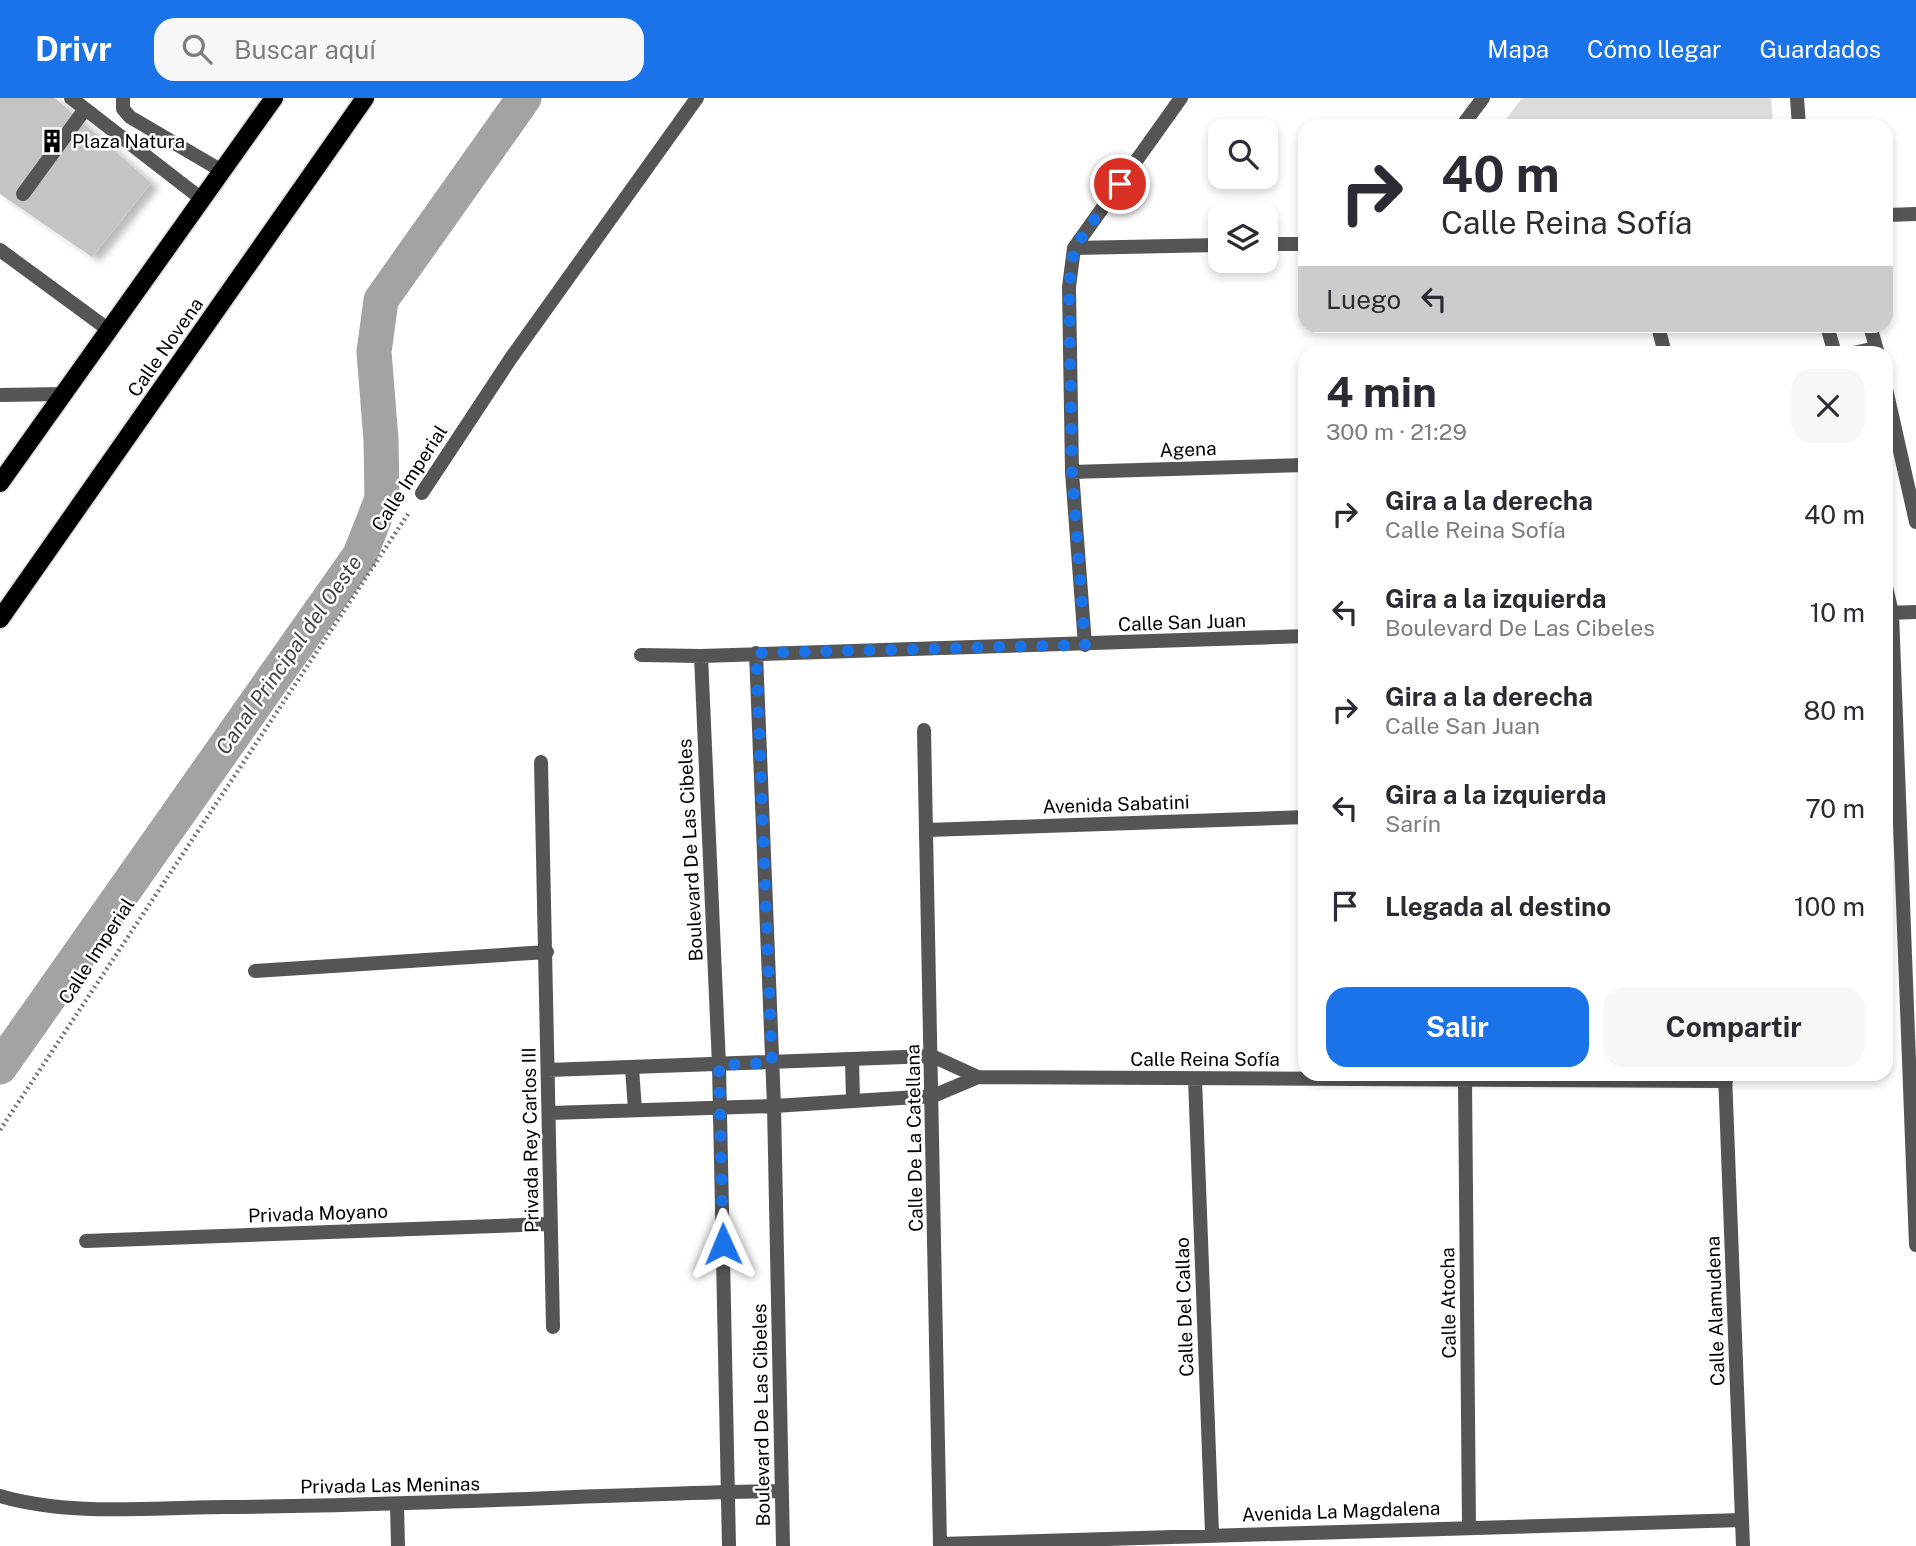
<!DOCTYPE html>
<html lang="es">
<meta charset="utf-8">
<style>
body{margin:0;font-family:"Public Sans",sans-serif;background:#f7f7f7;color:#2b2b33;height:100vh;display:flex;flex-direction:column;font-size:26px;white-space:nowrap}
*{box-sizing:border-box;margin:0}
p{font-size:23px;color:#7c7c81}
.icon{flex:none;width:38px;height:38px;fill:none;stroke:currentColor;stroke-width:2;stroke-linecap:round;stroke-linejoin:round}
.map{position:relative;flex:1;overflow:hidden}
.side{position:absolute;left:1298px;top:248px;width:595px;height:735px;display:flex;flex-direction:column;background:#fff;border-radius:21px;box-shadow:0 4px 10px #0003}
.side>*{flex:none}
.top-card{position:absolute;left:1298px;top:21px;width:595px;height:214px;border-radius:21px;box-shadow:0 4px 10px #0003;background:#fff;color:#2b2b33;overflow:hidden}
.buttons{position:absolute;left:1208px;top:21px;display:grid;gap:14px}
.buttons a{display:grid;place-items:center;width:70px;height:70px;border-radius:14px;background:#fff;box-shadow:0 4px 10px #0003;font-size:35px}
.pin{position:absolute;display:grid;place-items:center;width:60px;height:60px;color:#fff;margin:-30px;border:4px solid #fff;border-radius:50%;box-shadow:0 2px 7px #0007}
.me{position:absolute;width:77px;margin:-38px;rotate:359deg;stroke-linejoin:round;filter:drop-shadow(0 0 5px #0008)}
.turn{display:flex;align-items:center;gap:24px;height:147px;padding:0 28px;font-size:32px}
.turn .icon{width:91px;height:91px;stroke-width:2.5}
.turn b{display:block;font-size:49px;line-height:60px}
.then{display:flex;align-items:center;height:66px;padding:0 28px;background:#0003;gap:14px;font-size:26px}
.round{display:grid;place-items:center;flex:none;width:74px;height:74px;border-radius:21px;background:#f7f7f7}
.summary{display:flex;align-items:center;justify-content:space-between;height:119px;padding:0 28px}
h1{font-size:42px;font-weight:700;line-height:52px}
.primary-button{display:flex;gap:14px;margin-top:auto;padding:14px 28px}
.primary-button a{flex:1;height:80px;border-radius:21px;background:#1a73e8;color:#fff;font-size:28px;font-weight:700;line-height:80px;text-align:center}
.primary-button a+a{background:#f7f7f7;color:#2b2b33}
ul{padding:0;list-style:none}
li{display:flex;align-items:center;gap:21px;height:98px;padding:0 28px}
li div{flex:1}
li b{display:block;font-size:26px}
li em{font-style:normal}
header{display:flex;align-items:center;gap:42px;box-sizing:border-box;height:98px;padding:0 35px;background:#1a73e8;color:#fff}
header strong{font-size:33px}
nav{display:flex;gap:38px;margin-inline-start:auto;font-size:24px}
.search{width:490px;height:63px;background:#f7f7f7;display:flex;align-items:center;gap:18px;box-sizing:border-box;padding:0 24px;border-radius:21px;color:#7c7c81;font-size:26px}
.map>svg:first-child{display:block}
.green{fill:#dcdcdc}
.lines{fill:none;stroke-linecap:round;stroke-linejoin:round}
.canal{stroke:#a3a3a3;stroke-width:35}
.building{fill:#c4c4c4;filter:url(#shadow)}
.primary-casing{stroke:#dbdbdb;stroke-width:21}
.path{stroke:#777;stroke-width:4.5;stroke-dasharray:2 3.5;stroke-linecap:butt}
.lane{stroke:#555;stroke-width:14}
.street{stroke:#555;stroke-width:14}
.primary{stroke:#000;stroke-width:18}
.route{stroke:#1a73e8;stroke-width:12;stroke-dasharray:0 21.6}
.labels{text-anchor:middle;stroke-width:5;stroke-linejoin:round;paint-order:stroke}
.poi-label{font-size:19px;fill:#000;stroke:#fff;text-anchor:start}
.street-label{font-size:19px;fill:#000;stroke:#fff}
.water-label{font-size:21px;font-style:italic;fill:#444;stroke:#fff}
</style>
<header>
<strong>Drivr</strong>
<div class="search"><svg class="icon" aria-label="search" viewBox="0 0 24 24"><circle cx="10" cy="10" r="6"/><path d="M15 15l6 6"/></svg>Buscar aquí</div>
<nav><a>Mapa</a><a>Cómo llegar</a><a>Guardados</a></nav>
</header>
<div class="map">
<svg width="1916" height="1448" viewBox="0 0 1916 1448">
<defs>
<filter id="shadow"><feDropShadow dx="8" dy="4.5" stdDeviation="3.5" flood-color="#0004"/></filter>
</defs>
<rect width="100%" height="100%" fill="#fff"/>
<path class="green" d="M1522,0H1771L1773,28H1501Z"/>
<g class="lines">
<path class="canal" d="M0,969L360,457L382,401L381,342L374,254L381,202L524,0"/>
</g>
<path class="building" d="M0,0H55L151,85L92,159L0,96Z"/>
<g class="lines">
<g class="primary-casing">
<path id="primary" d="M0,385L274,0
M0,521L365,0"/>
</g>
<path class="path" d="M0,1032L410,413"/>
<path class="lane" d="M71,0L203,102
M123,0V11L130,19L222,73
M23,96L85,11
M0,152L109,232
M0,297L64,296"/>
<path class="street" d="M1797,0L1799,28
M1462,28L1483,0
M1886,117L1916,116
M1265,146H1306
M1074,150L1220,147
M1658,228L1665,256
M1827,228L1835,256
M1870,228L1878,256
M1849,256L1876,250
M1886,291L1916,424
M1072,374L1306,367
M422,395L511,260L697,0
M1886,489L1892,515L1916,1147
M1886,515L1916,514
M1085,547L1072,374L1069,189L1074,150L1181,0
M756,555L774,1008L783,1448
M641,557L701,558L1306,538
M701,558L719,967L729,1448
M924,632L940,1448
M541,664L553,1229
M927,732L1306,719
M255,873L547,854
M852,961L853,1002
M632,970L635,1012
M548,972L932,958L978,979
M1725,976L1743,1448
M1195,981L1212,1435
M1465,982L1469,1428
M550,1015L774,1008L933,998L978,979L1726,983
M86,1143L550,1126
M0,1398C71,1419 153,1409 226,1409C412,1408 597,1396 782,1393
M397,1408L398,1448
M940,1446L1742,1422"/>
<use href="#primary" class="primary"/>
</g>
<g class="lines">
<path class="route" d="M723,1146L719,967L772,965L756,555L1085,547L1072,374L1069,189L1074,150L1120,86"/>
</g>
<defs>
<g id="building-bare" transform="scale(1.89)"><path d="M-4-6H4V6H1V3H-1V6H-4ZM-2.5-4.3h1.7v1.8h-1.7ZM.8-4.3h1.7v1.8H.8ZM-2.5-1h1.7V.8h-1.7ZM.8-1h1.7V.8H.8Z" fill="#000" stroke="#fff" stroke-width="2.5" paint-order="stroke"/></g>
</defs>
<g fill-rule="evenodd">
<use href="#building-bare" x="52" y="43"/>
</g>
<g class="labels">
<g class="poi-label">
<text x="72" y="50">Plaza Natura</text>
</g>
<g class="street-label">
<text transform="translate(165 249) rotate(-55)" y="7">Calle Novena</text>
<text transform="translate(1188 351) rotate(-2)" y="7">Agena</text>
<text transform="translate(409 380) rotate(-57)" y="7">Calle Imperial</text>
<text transform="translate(1182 524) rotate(-2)" y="7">Calle San Juan</text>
<text transform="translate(1116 706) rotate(-2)" y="7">Avenida Sabatini</text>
<text transform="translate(690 752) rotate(-93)" y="7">Boulevard De Las Cibeles</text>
<text transform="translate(96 853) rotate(-57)" y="7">Calle Imperial</text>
<text x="1205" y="968">Calle Reina Sofía</text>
<text transform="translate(914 1040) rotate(-91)" y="7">Calle De La Catellana</text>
<text transform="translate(530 1042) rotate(-91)" y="7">Privada Rey Carlos III</text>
<text transform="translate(318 1115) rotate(-2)" y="7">Privada Moyano</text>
<text transform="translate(1448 1205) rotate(-91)" y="7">Calle Atocha</text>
<text transform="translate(1184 1209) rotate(-92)" y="7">Calle Del Callao</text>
<text transform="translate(1715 1213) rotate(-92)" y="7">Calle Alamudena</text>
<text transform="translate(761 1317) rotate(-91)" y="7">Boulevard De Las Cibeles</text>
<text transform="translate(390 1387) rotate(-1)" y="7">Privada Las Meninas</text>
<text transform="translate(1341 1413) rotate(-2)" y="7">Avenida La Magdalena</text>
</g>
<g class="water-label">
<text transform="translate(289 557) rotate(-55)" y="7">Canal Principal del Oeste</text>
</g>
</g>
</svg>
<div class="buttons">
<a><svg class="icon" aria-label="search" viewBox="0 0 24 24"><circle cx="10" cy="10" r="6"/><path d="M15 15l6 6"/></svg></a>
<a><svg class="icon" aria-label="layers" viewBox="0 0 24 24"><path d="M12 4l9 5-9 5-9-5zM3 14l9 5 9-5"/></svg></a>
</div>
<div class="pin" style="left:1120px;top:86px;background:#d93025"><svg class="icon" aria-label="arrive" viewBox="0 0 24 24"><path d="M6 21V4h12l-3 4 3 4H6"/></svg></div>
<svg class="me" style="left:723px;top:1146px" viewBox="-20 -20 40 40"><path d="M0-17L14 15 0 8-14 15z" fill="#1a73e8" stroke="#fff" stroke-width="4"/></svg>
<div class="top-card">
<div class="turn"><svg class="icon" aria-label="right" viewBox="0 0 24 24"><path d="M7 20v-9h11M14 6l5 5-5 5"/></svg><div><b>40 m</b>Calle Reina Sofía</div></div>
<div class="then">Luego<svg class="icon" aria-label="left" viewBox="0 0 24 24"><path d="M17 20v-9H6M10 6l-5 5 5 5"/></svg></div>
</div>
<section class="side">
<div class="summary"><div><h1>4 min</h1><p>300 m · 21:29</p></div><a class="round"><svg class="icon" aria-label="close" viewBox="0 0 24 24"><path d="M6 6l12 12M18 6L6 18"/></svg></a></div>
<ul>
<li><svg class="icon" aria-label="right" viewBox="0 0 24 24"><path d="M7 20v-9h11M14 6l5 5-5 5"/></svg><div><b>Gira a la derecha</b><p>Calle Reina Sofía</p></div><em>40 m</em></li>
<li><svg class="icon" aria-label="left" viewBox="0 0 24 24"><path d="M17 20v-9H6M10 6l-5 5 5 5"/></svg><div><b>Gira a la izquierda</b><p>Boulevard De Las Cibeles</p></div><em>10 m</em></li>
<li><svg class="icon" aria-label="right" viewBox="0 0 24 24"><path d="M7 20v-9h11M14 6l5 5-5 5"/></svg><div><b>Gira a la derecha</b><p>Calle San Juan</p></div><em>80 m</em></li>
<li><svg class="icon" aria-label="left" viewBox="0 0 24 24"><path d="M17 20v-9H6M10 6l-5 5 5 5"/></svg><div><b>Gira a la izquierda</b><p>Sarín</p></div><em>70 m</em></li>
<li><svg class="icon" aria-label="arrive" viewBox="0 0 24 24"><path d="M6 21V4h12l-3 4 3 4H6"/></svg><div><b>Llegada al destino</b></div><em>100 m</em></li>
</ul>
<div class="primary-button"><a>Salir</a><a>Compartir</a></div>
</section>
</div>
